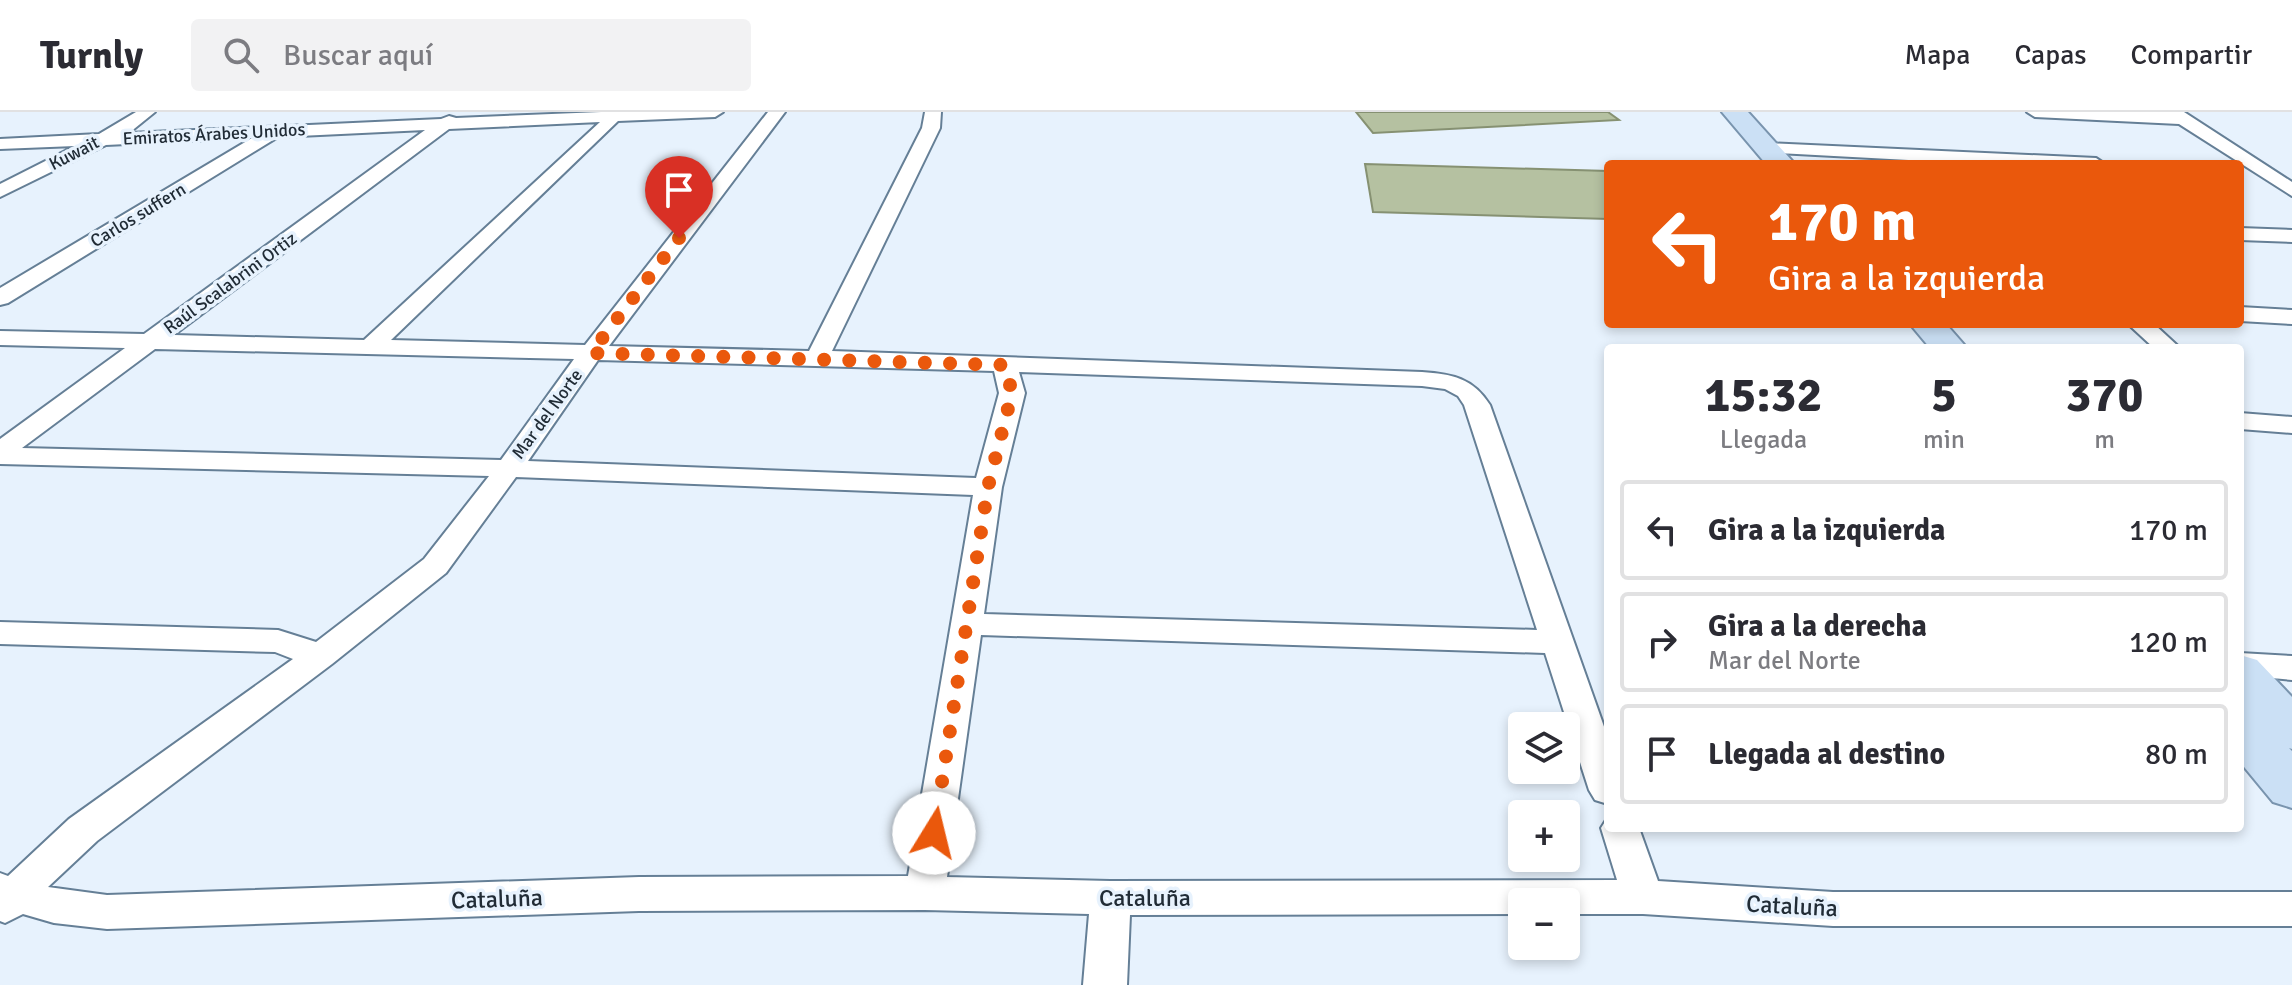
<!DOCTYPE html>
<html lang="es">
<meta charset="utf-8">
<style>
body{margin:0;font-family:Signika,sans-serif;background:#f2f2f3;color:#2b2b33;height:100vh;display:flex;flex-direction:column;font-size:30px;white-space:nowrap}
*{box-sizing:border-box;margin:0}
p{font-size:26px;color:#7c7c81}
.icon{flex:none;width:44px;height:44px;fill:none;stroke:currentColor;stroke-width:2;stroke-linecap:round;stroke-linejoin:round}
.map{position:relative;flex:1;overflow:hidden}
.side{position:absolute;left:1604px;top:232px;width:640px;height:488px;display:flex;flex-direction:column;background:#fff;border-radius:8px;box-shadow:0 4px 12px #0003}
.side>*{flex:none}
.banner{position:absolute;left:1604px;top:48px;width:640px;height:168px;border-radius:8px;box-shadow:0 4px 12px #0003;background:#ea580c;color:#fff;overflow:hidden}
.controls{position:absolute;left:1508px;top:600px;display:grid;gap:16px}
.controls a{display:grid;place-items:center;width:72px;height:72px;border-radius:8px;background:#fff;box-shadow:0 4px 12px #0003;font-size:40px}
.pin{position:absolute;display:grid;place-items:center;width:68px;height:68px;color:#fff;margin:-82px -34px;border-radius:50% 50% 50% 0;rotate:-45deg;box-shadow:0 0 8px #0007}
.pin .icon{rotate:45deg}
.me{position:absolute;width:88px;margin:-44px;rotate:9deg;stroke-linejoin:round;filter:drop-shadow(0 0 6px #0008)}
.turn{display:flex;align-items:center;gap:28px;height:168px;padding:0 32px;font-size:36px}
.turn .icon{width:104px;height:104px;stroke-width:2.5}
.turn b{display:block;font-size:56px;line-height:68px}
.eta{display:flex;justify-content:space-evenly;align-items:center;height:136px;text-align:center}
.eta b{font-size:48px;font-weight:700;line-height:56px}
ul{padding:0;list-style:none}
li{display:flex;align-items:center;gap:24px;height:100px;margin:0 16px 12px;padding:0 16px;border:4px solid #e1e1e2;border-radius:8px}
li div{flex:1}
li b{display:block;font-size:30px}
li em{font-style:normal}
header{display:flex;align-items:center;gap:48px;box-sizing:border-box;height:112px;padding:0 40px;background:#fff;border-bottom:2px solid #e1e1e2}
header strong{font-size:38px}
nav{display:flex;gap:44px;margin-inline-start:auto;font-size:28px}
.search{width:560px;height:72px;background:#f2f2f3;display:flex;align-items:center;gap:20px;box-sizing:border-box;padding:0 28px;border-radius:8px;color:#7c7c81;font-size:30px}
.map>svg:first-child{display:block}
.building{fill:#b5c1a1;stroke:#869172;stroke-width:2}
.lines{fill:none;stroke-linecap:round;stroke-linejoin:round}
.street-casing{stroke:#657f96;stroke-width:4}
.primary-casing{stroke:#7994ae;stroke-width:4}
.street{fill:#fff;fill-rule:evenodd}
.primary{fill:#cbe0f5;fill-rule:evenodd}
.route{stroke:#ea580c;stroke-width:14;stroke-dasharray:0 25.2}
.labels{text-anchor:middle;stroke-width:7;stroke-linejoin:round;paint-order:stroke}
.far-street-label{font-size:18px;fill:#212c36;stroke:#e7f2fd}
.near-street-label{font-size:24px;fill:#212c36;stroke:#e7f2fd}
</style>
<header>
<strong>Turnly</strong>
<div class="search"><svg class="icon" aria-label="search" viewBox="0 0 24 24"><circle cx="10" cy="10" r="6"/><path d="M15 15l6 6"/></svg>Buscar aquí</div>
<nav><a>Mapa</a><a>Capas</a><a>Compartir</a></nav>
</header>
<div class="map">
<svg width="2292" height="873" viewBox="0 0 2292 873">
<rect width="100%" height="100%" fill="#e7f2fd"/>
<path class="building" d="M1356,0H1608L1619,8L1373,21Z
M1365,52L1608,59V107L1373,100Z"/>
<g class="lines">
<g class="street-casing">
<path id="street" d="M136,0H155L129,21L441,7L449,4L456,6L601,0H723L715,5L618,9L391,228L585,233L768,0H785L609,234L809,239L922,16L925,0H941L940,16L832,239L1422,260C1452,262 1473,266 1490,293L1608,626V692L1595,688L1589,678L1545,541L981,523L947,765L1110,769L1617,768L1601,716L1608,705V716H1639L1658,769L1833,780H2292V814H1833L1643,802H1566V790H1522V802L1130,803L1127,873H1083L1089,802L925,798L639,799L107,817L54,811L23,802L5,811L0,809V761L8,764L69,707L293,547L275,540L0,532V510L278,518L316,530L424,447L489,364L0,352V327L125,236L0,233V219L144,222L425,18L278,25L8,191L0,193V176L252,26L106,33L0,85V72L75,34L0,37V27L99,22ZM600,10L364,228L174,223L449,17ZM155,237L574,247L501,348L22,336ZM598,248L994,259L999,281L976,366L528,349ZM1019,260L1422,274L1445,277L1458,284L1464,293L1537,518L984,502L1002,375L1025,281ZM516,365L973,383L908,764L639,765L107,783L48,775L97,729L332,552L446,461Z
M2027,0H2184L2292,70V84L2179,12L2035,5Z
M1766,31L2096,46L2105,52H1983L1760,40L1757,36L1760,32Z
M2240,116L2292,118V130L2240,128Z
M2240,195L2292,198V212L2240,209Z
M2128,212H2154L2180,236H2154Z
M2240,301L2292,305V321L2240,317Z
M2240,541L2292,544V568L2240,563Z"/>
</g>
<g class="primary-casing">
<path id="primary" d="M1722,0H1748L1795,52H1766Z
M1910,212H1946L1967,236H1930Z
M2240,543L2257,548L2292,585V637L2289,636L2292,639V696L2273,690L2240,650V596L2244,598L2240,592Z"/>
</g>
<use href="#street" class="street"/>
<use href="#primary" class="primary"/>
</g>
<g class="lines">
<path class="route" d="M679,126L591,241L1005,253L1012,281L988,375L934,721"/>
</g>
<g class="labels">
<g class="far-street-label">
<text transform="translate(214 22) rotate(-3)" y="6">Emiratos Árabes Unidos</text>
<text transform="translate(74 41) rotate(-27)" y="6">Kuwait</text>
<text transform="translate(138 103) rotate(-31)" y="6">Carlos suffern</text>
<text transform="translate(230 171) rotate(-36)" y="6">Raúl Scalabrini Ortiz</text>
<text transform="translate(547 302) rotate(-54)" y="6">Mar del Norte</text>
</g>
<g class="near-street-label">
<text x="1145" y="794">Cataluña</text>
<text transform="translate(497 787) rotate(-2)" y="8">Cataluña</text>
<text transform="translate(1792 794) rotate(3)" y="8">Cataluña</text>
</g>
</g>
</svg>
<div class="controls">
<a><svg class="icon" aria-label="layers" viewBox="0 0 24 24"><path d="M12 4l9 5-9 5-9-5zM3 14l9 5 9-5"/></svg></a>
<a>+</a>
<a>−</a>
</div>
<div class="pin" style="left:679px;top:126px;background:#d93025"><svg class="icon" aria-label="arrive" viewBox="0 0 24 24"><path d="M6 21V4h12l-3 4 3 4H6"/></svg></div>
<svg class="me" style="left:934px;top:721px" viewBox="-20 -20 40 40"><circle r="19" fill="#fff"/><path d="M0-13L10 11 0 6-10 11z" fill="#ea580c"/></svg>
<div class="banner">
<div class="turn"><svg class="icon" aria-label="left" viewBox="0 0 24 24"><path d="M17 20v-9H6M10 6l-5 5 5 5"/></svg><div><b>170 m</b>Gira a la izquierda</div></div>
</div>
<section class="side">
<div class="eta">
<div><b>15:32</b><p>Llegada</p></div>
<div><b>5</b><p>min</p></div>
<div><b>370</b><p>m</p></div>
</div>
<ul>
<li><svg class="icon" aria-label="left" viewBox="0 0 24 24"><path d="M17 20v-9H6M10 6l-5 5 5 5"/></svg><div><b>Gira a la izquierda</b></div><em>170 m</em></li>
<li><svg class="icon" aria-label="right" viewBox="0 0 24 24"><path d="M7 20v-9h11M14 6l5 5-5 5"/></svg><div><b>Gira a la derecha</b><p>Mar del Norte</p></div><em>120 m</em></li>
<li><svg class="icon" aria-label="arrive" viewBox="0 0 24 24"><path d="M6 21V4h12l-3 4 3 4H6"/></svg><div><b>Llegada al destino</b></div><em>80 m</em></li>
</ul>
</section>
</div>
